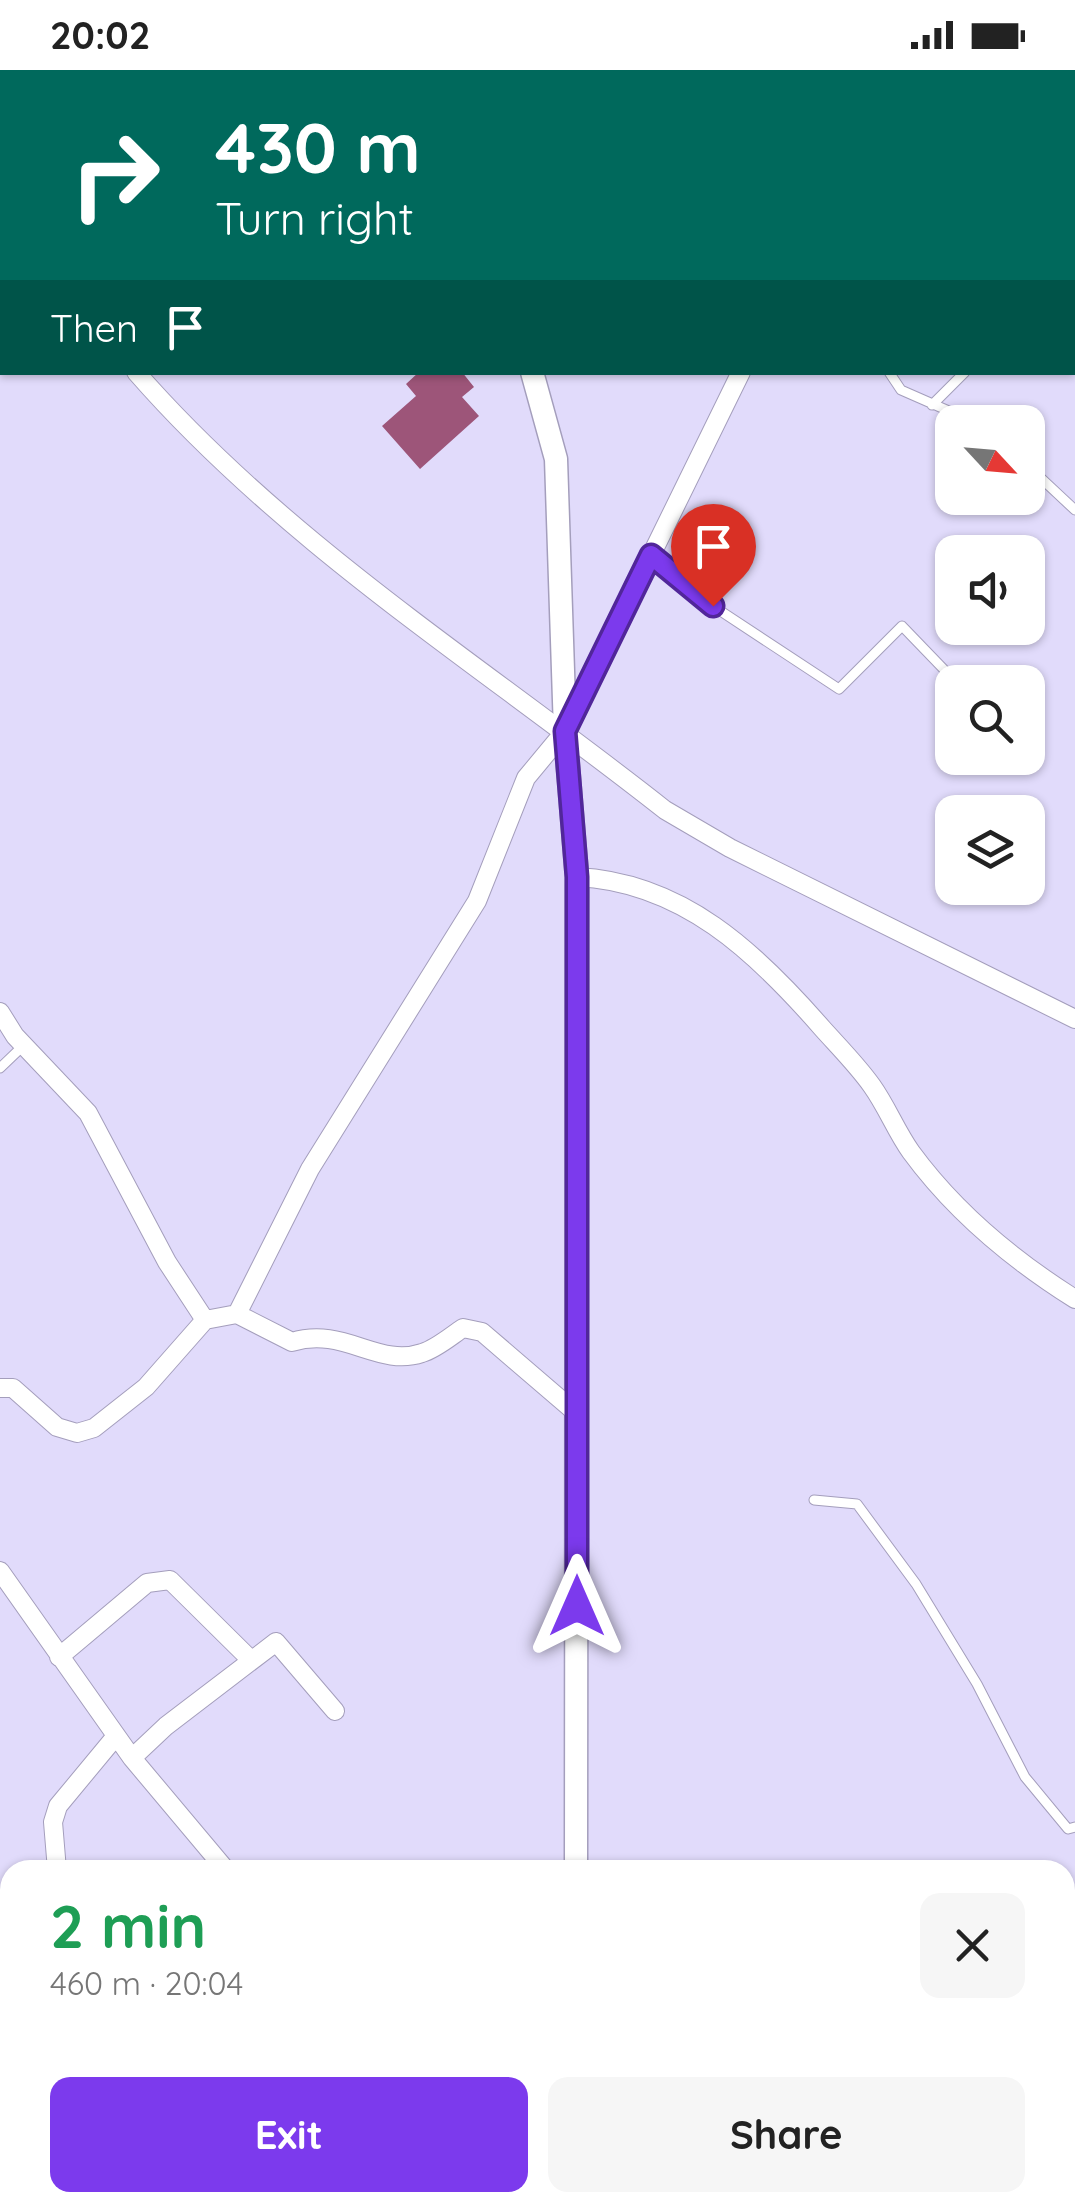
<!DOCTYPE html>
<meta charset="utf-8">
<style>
body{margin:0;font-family:Quicksand,sans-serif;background:#f6f6f6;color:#222;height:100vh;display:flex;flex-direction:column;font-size:38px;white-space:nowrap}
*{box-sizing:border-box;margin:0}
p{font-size:32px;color:#767676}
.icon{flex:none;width:55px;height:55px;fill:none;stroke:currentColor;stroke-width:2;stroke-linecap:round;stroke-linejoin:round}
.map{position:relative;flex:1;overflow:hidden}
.drawer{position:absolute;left:0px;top:1790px;width:1075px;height:352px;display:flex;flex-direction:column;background:#fff;border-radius:30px 30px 0 0;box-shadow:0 2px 8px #0004}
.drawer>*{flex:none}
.hud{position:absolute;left:0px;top:0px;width:1075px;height:305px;box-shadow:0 2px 8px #0004;background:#00695c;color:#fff;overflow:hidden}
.needle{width:65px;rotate:116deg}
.fabs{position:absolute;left:935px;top:335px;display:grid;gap:20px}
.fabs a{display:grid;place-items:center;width:110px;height:110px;border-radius:20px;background:#fff;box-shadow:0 2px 8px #0004;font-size:50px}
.pin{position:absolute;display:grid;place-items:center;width:85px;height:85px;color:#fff;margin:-102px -42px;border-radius:50% 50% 50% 0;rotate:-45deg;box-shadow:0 0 10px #0007}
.pin .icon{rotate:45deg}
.me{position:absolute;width:110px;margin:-55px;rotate:0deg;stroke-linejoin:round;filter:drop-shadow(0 0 8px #0008)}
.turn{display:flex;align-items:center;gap:35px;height:210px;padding:0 50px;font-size:45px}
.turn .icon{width:130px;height:130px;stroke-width:2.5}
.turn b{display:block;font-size:70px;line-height:85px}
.then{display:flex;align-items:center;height:95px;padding:0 50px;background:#0003;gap:20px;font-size:38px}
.round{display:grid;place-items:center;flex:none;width:105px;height:105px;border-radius:20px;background:#f6f6f6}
.overview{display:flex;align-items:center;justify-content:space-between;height:170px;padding:0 50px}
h1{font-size:60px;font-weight:700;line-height:75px;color:#1e9e55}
.button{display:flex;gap:20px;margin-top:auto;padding:20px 50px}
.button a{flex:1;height:115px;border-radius:20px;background:#7c3aed;color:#fff;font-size:40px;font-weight:700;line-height:115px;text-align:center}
.button a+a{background:#f6f6f6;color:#222}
.status{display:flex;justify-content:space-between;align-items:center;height:70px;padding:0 50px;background:#fff;direction:ltr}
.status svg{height:28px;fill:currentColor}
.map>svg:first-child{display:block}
.green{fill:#b0c582}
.building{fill:#9d5579}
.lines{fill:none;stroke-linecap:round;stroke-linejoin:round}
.service-casing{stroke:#a49ebc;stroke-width:11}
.minor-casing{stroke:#a49ebc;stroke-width:20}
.tertiary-casing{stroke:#a49ebc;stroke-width:25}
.secondary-casing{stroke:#a49ebc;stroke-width:28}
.service{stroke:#fff;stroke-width:9}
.minor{stroke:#fff;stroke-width:18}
.tertiary{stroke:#fff;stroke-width:22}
.secondary{stroke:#fff;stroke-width:25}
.route-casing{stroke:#51269a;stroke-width:25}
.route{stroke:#7c3aed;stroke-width:18}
</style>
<div class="status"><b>20:02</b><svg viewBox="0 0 49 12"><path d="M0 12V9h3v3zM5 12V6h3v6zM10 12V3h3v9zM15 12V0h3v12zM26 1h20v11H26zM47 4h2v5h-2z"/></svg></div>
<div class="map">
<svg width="1075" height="2142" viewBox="0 0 1075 2142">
<rect width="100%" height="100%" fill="#e1dbfb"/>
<path class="green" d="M406,2133H519L536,2142H407Z"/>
<path class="building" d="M419,302H462L474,317L462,327L479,346L420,399L382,356L416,326L406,314Z"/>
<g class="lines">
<g class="service-casing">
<path id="service" d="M226,0L229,2
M999,0L1004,2
M88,2L91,0
M235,2L239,0
M0,59L2,58
M1072,150L1075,152
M1072,204L1075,201
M889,302L901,320L974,352
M932,335L965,302
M1028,396L1075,440
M651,485L713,536L839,619L902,556L956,612
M0,998L23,976
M814,1430L857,1434L916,1514L977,1614L1025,1707L1068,1759L1075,1757
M118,2132L128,2142"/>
</g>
<g class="minor-casing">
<path id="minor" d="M895,2L896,0
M0,223L2,226
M136,302C287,475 487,599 665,740L730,778L1075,949
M577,807C682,812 756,882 822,958C839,977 858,996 872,1016C887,1037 896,1061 911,1082C955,1142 1013,1190 1075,1229
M0,942L15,966L88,1043L167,1192L205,1250
M237,1244L310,1099L477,831L526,708L565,661L741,302
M0,1318H13L57,1357L77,1363L94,1358L146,1317L205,1250L237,1244L292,1272C344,1256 378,1298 422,1283C436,1279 451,1266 463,1258L482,1262L574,1341
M0,1501L132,1688L226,1800
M59,1587L147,1513L170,1510L251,1590
M132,1688L166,1656L276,1572L335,1641
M57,1800L53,1752L58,1736L116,1666
M0,1884L10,1874
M0,2053L10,2060
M619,2132L630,2142
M29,2142L44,2132"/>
</g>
<g class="tertiary-casing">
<path id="tertiary" d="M393,0L395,2
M532,302L556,389L565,661L577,807L576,1800
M575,2142V2132"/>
</g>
<g class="secondary-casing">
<path id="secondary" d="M651,2L664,0
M0,123H2"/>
</g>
<use href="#service" class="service"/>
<use href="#minor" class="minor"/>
<use href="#tertiary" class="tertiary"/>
<use href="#secondary" class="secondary"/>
</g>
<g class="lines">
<g class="route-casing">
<path id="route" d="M577,1536V807L565,661L651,485L713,536"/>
</g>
<use href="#route" class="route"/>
</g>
</svg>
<div class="fabs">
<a><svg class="needle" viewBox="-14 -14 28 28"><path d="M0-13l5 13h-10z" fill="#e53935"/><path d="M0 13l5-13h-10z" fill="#767676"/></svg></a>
<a><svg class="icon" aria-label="sound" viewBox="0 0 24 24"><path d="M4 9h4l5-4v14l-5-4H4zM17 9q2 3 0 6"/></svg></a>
<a><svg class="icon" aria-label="search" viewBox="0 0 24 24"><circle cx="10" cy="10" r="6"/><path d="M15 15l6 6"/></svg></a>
<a><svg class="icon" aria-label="layers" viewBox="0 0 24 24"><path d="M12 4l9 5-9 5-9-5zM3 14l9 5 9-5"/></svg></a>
</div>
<div class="pin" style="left:713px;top:536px;background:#d93025"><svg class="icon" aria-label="arrive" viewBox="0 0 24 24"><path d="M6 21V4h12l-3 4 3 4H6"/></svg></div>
<svg class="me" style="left:577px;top:1536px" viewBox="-20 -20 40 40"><path d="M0-17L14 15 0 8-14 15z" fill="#7c3aed" stroke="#fff" stroke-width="4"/></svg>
<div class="hud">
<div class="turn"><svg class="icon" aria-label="right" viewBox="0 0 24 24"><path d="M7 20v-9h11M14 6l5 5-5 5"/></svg><div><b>430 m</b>Turn right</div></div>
<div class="then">Then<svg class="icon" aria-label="arrive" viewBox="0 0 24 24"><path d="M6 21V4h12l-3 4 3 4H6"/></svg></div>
</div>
<section class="drawer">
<div class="overview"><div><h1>2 min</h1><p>460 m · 20:04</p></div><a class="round"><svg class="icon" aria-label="close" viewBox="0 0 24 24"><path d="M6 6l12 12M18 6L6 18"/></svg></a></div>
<div class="button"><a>Exit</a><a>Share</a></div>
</section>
</div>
